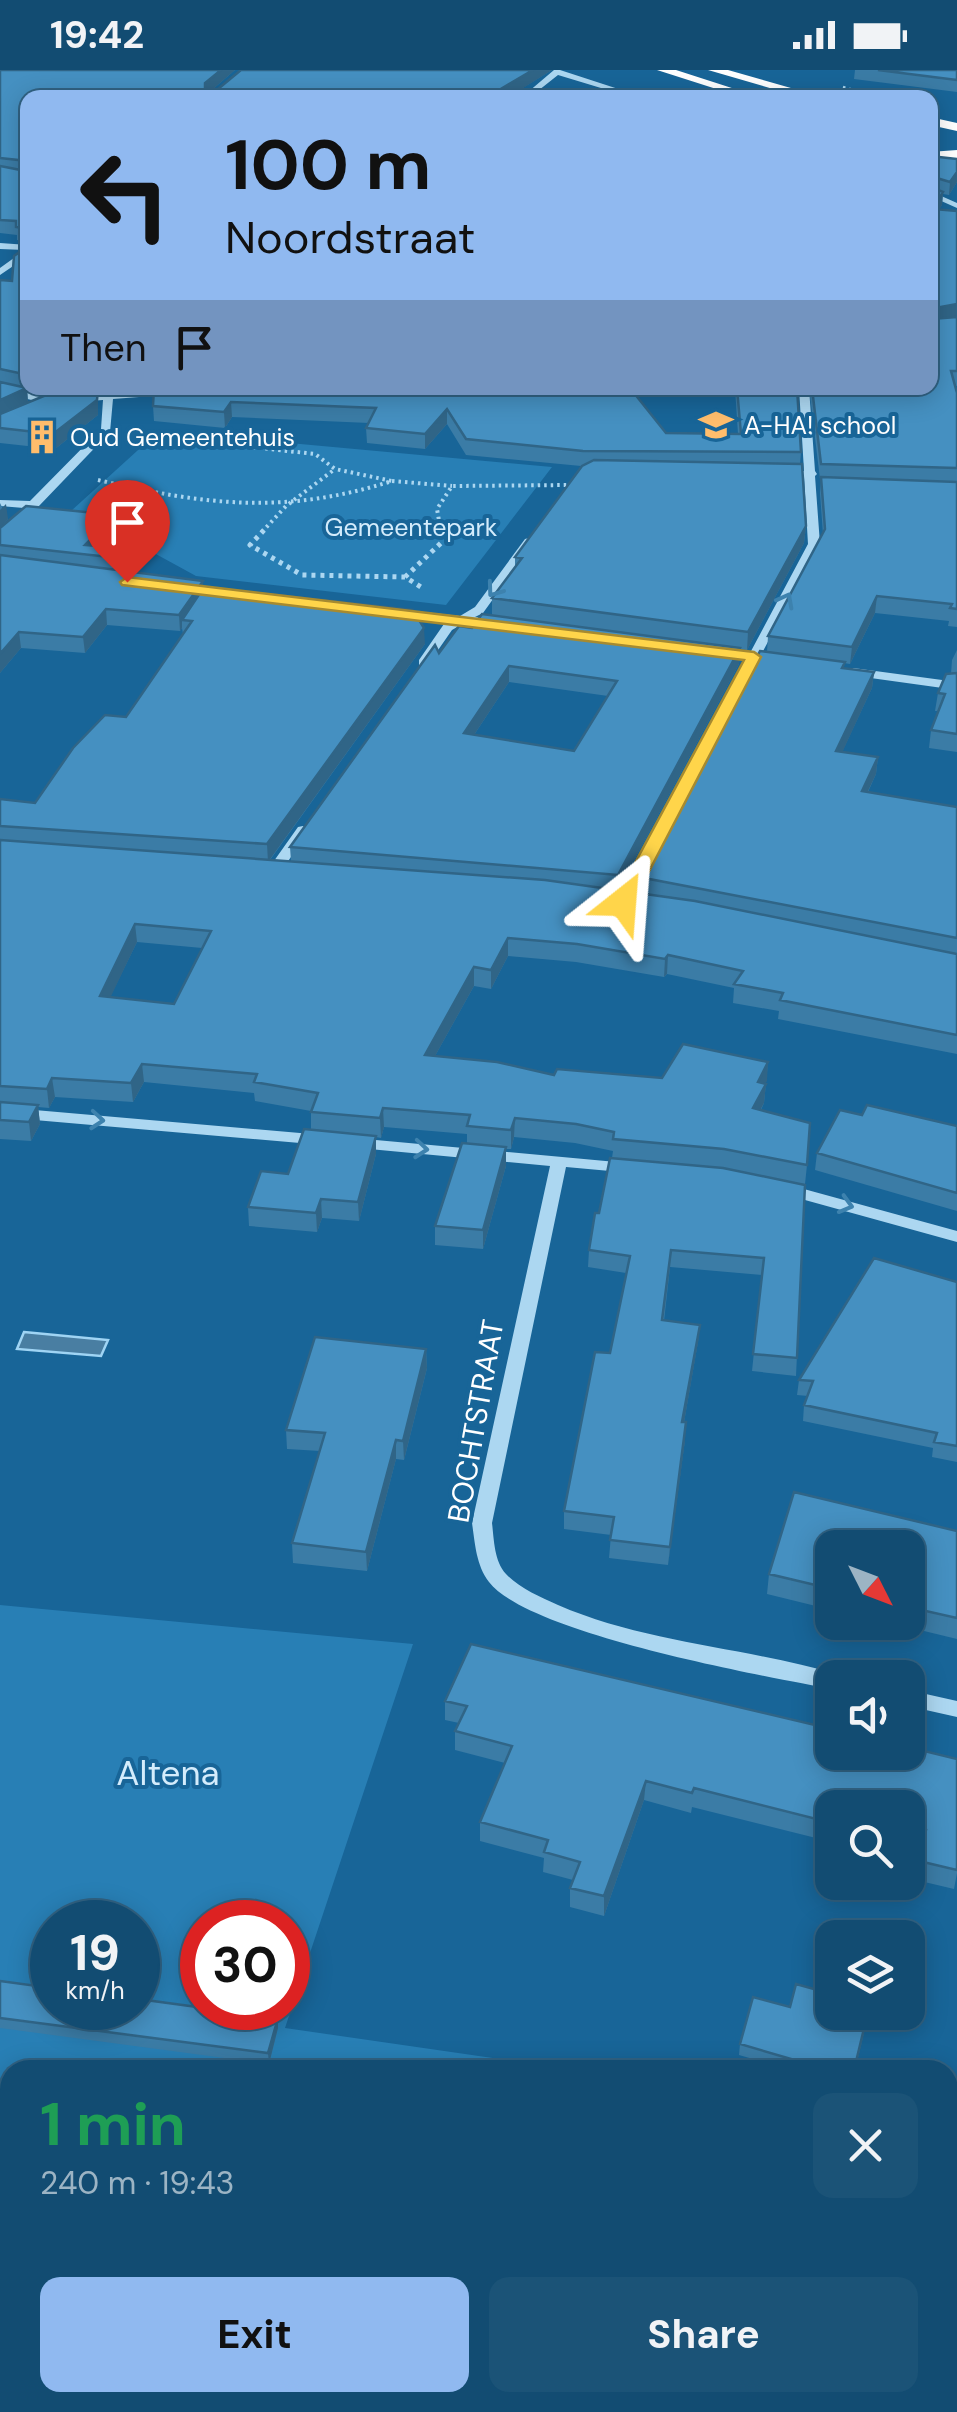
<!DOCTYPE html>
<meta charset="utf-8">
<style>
body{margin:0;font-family:"DM Sans",sans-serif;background:#1b5377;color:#f1f3f6;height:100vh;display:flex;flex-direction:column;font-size:38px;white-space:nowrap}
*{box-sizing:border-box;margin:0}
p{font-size:32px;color:#9cb4c4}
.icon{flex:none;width:55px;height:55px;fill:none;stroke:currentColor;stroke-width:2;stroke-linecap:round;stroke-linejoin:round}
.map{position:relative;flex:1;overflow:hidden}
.sheet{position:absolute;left:0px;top:1990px;width:958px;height:352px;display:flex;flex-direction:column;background:#124c72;border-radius:30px 30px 0 0;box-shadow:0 5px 25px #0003,0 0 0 2px #316384}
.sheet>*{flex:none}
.top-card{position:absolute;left:20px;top:20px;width:918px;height:305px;border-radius:20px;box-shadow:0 5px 25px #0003,0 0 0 2px #316384;background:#90b9f0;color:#111;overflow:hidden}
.needle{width:65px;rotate:132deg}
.controls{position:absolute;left:815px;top:1460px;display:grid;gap:20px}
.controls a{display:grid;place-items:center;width:110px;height:110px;border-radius:20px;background:#124c72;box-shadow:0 5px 25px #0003,0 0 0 2px #316384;font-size:50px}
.speed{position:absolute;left:30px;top:1830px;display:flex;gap:20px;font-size:50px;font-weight:700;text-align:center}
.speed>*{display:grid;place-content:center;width:130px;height:130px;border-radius:50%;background:#124c72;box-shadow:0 5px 25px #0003,0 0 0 2px #316384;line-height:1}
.speed small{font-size:25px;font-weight:400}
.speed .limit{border:15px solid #d22;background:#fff;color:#111}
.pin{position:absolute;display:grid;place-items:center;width:85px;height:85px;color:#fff;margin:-102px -42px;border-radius:50% 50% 50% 0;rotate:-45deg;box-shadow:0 0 10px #0007}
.pin .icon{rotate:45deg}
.me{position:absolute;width:110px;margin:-55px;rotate:28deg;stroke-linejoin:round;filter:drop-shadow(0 0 8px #0008)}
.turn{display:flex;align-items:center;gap:35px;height:210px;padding:0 40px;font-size:45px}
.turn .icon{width:130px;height:130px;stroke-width:2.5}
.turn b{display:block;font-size:70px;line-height:85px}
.then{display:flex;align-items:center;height:95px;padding:0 40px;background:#0003;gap:20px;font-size:38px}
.round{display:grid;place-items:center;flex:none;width:105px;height:105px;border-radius:20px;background:#1b5377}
.headline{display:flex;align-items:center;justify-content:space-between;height:170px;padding:0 40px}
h1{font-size:60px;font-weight:700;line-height:75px;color:#1e9e55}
.button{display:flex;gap:20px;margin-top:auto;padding:20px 40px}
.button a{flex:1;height:115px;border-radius:20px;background:#90b9f0;color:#111;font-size:40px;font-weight:700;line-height:115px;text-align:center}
.button a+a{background:#1b5377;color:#f1f3f6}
.status{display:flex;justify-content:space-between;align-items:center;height:70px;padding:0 50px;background:#124c72;direction:ltr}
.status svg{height:28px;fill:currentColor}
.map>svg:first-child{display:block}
.green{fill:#287fb5;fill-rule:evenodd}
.water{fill:#497ea2;stroke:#9fd4f4;stroke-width:2.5}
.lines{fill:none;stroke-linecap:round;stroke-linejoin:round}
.path-far3{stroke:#acd7f1;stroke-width:2.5;stroke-dasharray:2.5 4;stroke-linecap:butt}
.path-far2{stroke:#acd7f1;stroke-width:4;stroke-dasharray:2.5 4;stroke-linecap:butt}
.path-far1{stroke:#acd7f1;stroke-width:5;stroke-dasharray:4 5;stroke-linecap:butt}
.path{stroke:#acd7f1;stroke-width:9;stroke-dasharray:8 11;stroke-linecap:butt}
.minor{fill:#acd7f1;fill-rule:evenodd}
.highway{fill:#fff;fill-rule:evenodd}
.wall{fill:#3b7ca6;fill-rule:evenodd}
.shaded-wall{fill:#306587}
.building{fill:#4590c1;stroke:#306587;stroke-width:2.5;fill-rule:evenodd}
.oneway{stroke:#3d82ae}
.route{fill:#ffd54a;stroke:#a68a30;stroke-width:2.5}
.labels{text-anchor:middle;stroke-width:8;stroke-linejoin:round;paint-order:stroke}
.far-poi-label{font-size:25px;fill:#fff;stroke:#186598;text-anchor:start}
.far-park-label{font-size:25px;fill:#d4ecfc;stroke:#186598}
.street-label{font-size:30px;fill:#fff;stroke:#186598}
.near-park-label{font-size:35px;fill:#d4ecfc;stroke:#186598}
</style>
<div class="status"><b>19:42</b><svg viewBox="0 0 49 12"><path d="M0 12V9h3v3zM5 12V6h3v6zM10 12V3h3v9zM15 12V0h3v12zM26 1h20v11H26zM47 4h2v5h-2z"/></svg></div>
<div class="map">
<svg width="957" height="2342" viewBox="0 0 957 2342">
<rect width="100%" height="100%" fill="#186598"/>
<path class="green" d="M159,361L552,397L446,535L196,506L101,454L60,451Z
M0,1535L413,1574L285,1958L576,2000H10V2332H948V2069L957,2072V2342H0ZM52,1852H138V1938H52ZM202,1852H288V1938H202Z"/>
<path class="water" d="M24,1262L108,1270L101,1286L17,1279Z
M948,2230H957V2342H472L484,2332H948Z"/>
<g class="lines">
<path class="path-far3" d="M843,17L881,28"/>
<path class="path-far2" d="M98,410C205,435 285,445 392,411L335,399L315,384L132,364
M392,411L452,416
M262,462L286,436L335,399
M441,462L437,439L452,416L570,415"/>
<path class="path-far1" d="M264,460L250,475L302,505L405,507L421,517
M405,507L442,472L440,460"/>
<path class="path" d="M948,2129L957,2131
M283,2342L296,2332"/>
<path class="minor" d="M554,0H560L646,28H634L558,5L529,28H521Z
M930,121L957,133V138L930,126Z
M0,173L28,175V186L0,205V198L25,180L0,179Z
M0,317L54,329L55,331L50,334L0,323Z
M185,318H222L217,321L113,329L110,362L38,437L0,471V462L24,438L0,436V430L30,431L101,359L103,330L75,332L71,331V327Z
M799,318H809L815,401L817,404L815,406L820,474L761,585L784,591L778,595L757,592L630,832L628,835H618L616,832L746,590L714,582L720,578L750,583L808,474L804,407H780L775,404L780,401H804Z
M529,468L535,471L483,543L475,547L505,551V557L464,553L452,560L427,596H419V590L444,554L449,551L392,545L386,541L388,538L460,546L475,537L525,469Z
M853,598L957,612V620L849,605L847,602Z
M303,756L310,760L279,804H269V798L298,757Z
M0,1037L323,1065L331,1070L323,1075L0,1047Z
M354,1068L638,1094L640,1098L638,1102L632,1103L566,1097L492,1453C494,1469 494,1491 506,1504C519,1518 540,1527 558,1535C648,1574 747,1577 840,1605L841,1608H832V1619C763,1606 529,1564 489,1512C476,1495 475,1473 472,1453L550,1096L348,1077L346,1073L348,1069Z
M782,1113L957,1161V1172L776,1122L773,1118Z
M908,1620L957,1631V1647L908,1636Z"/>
<path class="highway" d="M657,0H676L738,20L732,24Z
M708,0H728L826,28H804Z
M930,47L957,53V61L930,55Z
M957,80V88L930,90V82Z"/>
</g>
<path class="wall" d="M0,0H235L213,19H218L241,0H552L516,22L28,28V172L17,170V165L0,163Z
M855,0H957V22L854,9Z
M930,86L957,89V112L949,125L943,124L942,135L939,139L957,141V316H955L957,323V557L948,556L949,551L875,543L850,594L844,593V598L874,602L872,618L842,682L878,687L876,704L868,722L957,737V984L778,949L779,941L733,933L734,918L667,904L664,907L576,892L508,886L491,919L474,916L435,986L554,1005L662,1008L768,992L764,1033L761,1040L807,1095L805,1114L612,1088L613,1081L575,1073L514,1067L511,1079H506V1096L483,1179L435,1175V1156L467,1074V1064L384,1057L381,1068L376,1067V1084L359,1151L322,1148L317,1162L249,1156L248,1137L288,1104L311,1060V1041L255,1031L254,1023L144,1012L133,1032L55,1027L49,1038L38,1037L40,1054L31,1071L0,1069V729L35,733L126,647L183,564L182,558L180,561L107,555L85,583L21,578L0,603V433L8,449L0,458L115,445L117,460L101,476L135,479L136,495L130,502L203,511V517L425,574L270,790L291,791L290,777L439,583L472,558L492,545V528L515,498V487L581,396L466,385L447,354L425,379L367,373L366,358L369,353L232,347L225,358L154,351L153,336L630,318L666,363L738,364L735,318H798L801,382L800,394L806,456L804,473L747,580L740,579L739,594L618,820L638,823L639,807L767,582L768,566L823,464L820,423L821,409H820L809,318H930ZM509,612L608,626L574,681L474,665ZM137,872L202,878L174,934L110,927Z
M28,176V318H133L98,321V345L55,379L0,373V210L12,211ZM27,319L49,324L28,332Z
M957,580V682L929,678L931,660L938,641H935L938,623L951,604L952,590Z
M862,1045L957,1056V1141L815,1100L817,1083Z
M805,1115L796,1306L752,1301L762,1205L670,1197L664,1251L700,1255L698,1272L684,1352L685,1370L668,1495L609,1488L611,1465L564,1459V1441L610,1283L626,1203L588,1197L589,1180Z
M957,1212V1392L932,1387L933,1378L803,1351L804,1335L808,1326L797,1325L799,1310Z
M426,1279L427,1298L404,1390L396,1389L367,1501L293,1493L292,1473L320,1381L287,1379L286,1360Z
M794,1422L957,1461V1569L887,1552H908V1478H832V1540L767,1524L769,1504Z
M445,1631L957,1689V1803L954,1819L916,1810L922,1779L908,1775V1738H832V1772L692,1737L691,1743L644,1730L604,1846L570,1837V1818L573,1810L543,1802L544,1788L480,1771V1752L505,1693L455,1680V1661L459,1653L445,1650Z
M0,1911L278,1948V1958L269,1994L0,1958Z
M790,1937L869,1942L855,2000H791L739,1985L740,1974Z"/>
<path class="shaded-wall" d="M221,0H235L206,25L205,13Z
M533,0H552L507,28L499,20Z
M957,102V112L949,125L950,112Z
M943,122L942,135L931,152L933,139Z
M957,234V248L930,253V239Z
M27,318L28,333L0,346V330Z
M50,318H133L98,321V345L55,379Z
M231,332L232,347L225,358L224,342Z
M447,339V354L425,379V364Z
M6,434L8,449L0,458V440Z
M115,445L117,460L92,485L85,475Z
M806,456L804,473L747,580L748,562Z
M135,479L136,495L128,504L127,489Z
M203,511L204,527L182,550V558L180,561L179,545Z
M877,526L875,543L850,594L852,577Z
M106,539L107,555L85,583L83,567Z
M424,558L425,574L268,792L267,774Z
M19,562L21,578L0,603V584Z
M740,578L739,594L617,822L618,805Z
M509,596V612L464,680V663Z
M874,602L872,618L835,698L836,681Z
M878,687L876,704L860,738L862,721Z
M135,854L137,872L102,945L100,926Z
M508,868V886L491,919V900Z
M668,885L667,904L664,907L665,889Z
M474,897V916L425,1004V985Z
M768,992L767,1011L756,1031L758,1012Z
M142,994L144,1012L133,1032L131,1013Z
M52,1008L55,1027L49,1038L47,1019Z
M766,1014L764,1033L751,1057L753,1038Z
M38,1035L40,1054L31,1071L29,1052Z
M383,1038L384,1057L381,1068L380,1048Z
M515,1048L514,1067L511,1079V1060Z
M376,1066V1084L359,1151L358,1132Z
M506,1077V1096L483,1179V1160Z
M321,1129L322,1148L317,1162L316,1143Z
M700,1255L698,1272L681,1370L682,1352Z
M426,1279L427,1298L404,1390L403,1371Z
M686,1352L685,1370L668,1495L670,1477Z
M396,1370V1389L367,1501L366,1482Z
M646,1711L644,1730L604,1846V1826Z
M278,1948V1958L269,1994L268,1983Z"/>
<path class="building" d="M0,0H221L205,13V19H218L241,0H533L499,20L584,28H28V91L0,88Z
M878,0H957V10Z
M930,86L957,89V102L950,112L930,106Z
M0,96L26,101L28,97V159L16,157V151L0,150Z
M930,117L943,122L933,139L957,141V234L930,239Z
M28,176V305L0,299V210L12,211L14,186Z
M930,245L932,249L957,247V301H951L957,323V398L821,394L812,318H930Z
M0,312L27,318L0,330Z
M154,318H630L666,363L741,364L737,318H797L801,382L583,381L466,369L447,339L425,364L366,358L376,338L231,332L224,342L153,336Z
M98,319L97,330L53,364L0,358V344L51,323Z
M594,390L802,394L806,456L748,562L492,528L522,488L515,487L582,396Z
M821,407L957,412V539L950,538L952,534L877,526L852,577L768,566L825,459Z
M26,436L115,445L85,475L135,479L127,489L0,475V458Z
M0,485L203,511L179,545L106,539L83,567L19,562L0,584Z
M204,517L413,540L424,558L267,774L0,756V729L35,733L73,678L105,645L126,647L192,551L182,550Z
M482,544L740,578L618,805L290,777L435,575L439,583L459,556L472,558ZM509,596L617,611L574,681L464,663Z
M760,581L845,592L842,598L874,602L836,681L878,687L862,721L957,737V868L639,807Z
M957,603V664L931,660L945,624L938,623L946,604Z
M0,770L545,810L695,831L957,884V965L780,930L783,923L734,914L743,901L668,885L665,889L577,874L508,868L491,900L474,897L425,985L497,992L554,1005L557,999L662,1008L683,974L768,992L758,1012L766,1014L753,1038L810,1053L807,1095L724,1079L613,1069L614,1062L576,1054L515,1048L511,1060L467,1056L470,1045L383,1038L380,1048L311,1042L318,1023L254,1012L257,1004L142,994L131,1013L52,1008L47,1019L0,1016ZM135,854L211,861L174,934L100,926Z
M0,1032L38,1035L29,1052L0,1050Z
M867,1035L957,1056V1123L817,1083L840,1040L862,1045Z
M304,1059L376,1066L358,1132L321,1129L316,1143L248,1137L261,1101L288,1104Z
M462,1073L506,1077L483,1160L435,1156Z
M610,1088L723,1098L805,1115L797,1288L753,1284L764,1188L671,1180L662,1250L700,1255L682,1352H686L670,1477L610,1470L614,1447L564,1441L595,1282L610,1283L630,1186L589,1180L595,1143H599Z
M874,1188L957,1212V1376L934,1372L937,1363L804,1335L813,1311L799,1310Z
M315,1267L426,1279L403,1371L396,1370L366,1482L292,1473L325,1363L286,1360Z
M794,1422L957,1461V1548L908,1537V1478H832V1519L769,1504Z
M471,1574L832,1659V1682H908V1677L957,1689V1800L919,1791L926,1760L908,1756V1738H832V1753L694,1718L692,1723L646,1711L604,1826L570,1818L580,1792L544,1782L548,1770L480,1752L512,1676L455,1661L467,1636L445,1631Z
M0,1911L52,1918V1938H138V1929L278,1948L268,1983L0,1948Z
M796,1914L832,1924V1942H868L854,2000H807L808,1994L740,1974L753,1927L790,1937Z"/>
<defs><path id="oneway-chevron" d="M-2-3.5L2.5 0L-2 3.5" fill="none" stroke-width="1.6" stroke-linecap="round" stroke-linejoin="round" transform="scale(2.5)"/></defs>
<g class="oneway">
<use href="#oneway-chevron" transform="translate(494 520) rotate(126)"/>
<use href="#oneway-chevron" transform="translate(786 530) rotate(-62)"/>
<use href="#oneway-chevron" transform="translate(97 1050) rotate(5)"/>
<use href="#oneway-chevron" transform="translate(421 1079) rotate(5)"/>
<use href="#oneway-chevron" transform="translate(846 1135) rotate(16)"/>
</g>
<path class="route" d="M127,507L754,582L761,587L633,832L623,837L614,832L744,590L122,515L120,512Z"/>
<defs>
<g id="school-bare" transform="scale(2.7)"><path d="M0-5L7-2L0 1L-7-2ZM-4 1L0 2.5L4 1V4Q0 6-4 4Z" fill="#ffbd6c" stroke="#186598" stroke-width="2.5" paint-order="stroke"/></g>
<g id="building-bare" transform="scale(2.7)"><path d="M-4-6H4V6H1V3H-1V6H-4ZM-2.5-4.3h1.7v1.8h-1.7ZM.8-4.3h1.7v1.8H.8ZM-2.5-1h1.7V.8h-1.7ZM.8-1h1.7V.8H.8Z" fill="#ffbd6c" stroke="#186598" stroke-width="2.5" paint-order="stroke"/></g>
</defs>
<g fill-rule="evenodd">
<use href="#school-bare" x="716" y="355"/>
<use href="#building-bare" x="42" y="367"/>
</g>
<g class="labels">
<g class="far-poi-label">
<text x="744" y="364">A-HA! school</text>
<text x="70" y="376">Oud Gemeentehuis</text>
</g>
<g class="far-park-label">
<text x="411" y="466">Gemeentepark</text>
</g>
<g class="street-label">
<text transform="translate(476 1351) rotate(-80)" y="10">BOCHTSTRAAT</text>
</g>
<g class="near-park-label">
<text x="168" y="1715">Altena</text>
</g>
</g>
</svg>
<div class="controls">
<a><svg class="needle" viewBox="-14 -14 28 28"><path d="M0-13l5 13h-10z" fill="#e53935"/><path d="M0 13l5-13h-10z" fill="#9cb4c4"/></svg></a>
<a><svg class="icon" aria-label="sound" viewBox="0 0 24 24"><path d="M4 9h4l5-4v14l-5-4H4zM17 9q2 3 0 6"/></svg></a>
<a><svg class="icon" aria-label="search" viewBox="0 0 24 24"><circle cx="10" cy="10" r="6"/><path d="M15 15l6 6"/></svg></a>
<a><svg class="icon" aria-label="layers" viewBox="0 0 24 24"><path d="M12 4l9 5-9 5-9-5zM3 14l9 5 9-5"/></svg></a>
</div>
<div class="speed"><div>19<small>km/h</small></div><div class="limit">30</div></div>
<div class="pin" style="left:127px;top:512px;background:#d93025"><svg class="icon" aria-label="arrive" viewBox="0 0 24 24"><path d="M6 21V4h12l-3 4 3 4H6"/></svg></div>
<svg class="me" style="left:623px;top:832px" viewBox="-20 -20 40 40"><path d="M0-17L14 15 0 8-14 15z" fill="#ffd54a" stroke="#fff" stroke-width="4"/></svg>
<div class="top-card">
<div class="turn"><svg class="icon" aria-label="left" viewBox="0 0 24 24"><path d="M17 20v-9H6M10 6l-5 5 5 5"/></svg><div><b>100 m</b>Noordstraat</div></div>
<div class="then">Then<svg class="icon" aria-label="arrive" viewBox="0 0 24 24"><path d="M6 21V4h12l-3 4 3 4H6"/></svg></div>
</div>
<section class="sheet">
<div class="headline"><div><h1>1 min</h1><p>240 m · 19:43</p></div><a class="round"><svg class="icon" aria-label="close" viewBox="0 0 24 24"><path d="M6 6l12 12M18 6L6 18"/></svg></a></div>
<div class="button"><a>Exit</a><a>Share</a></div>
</section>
</div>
